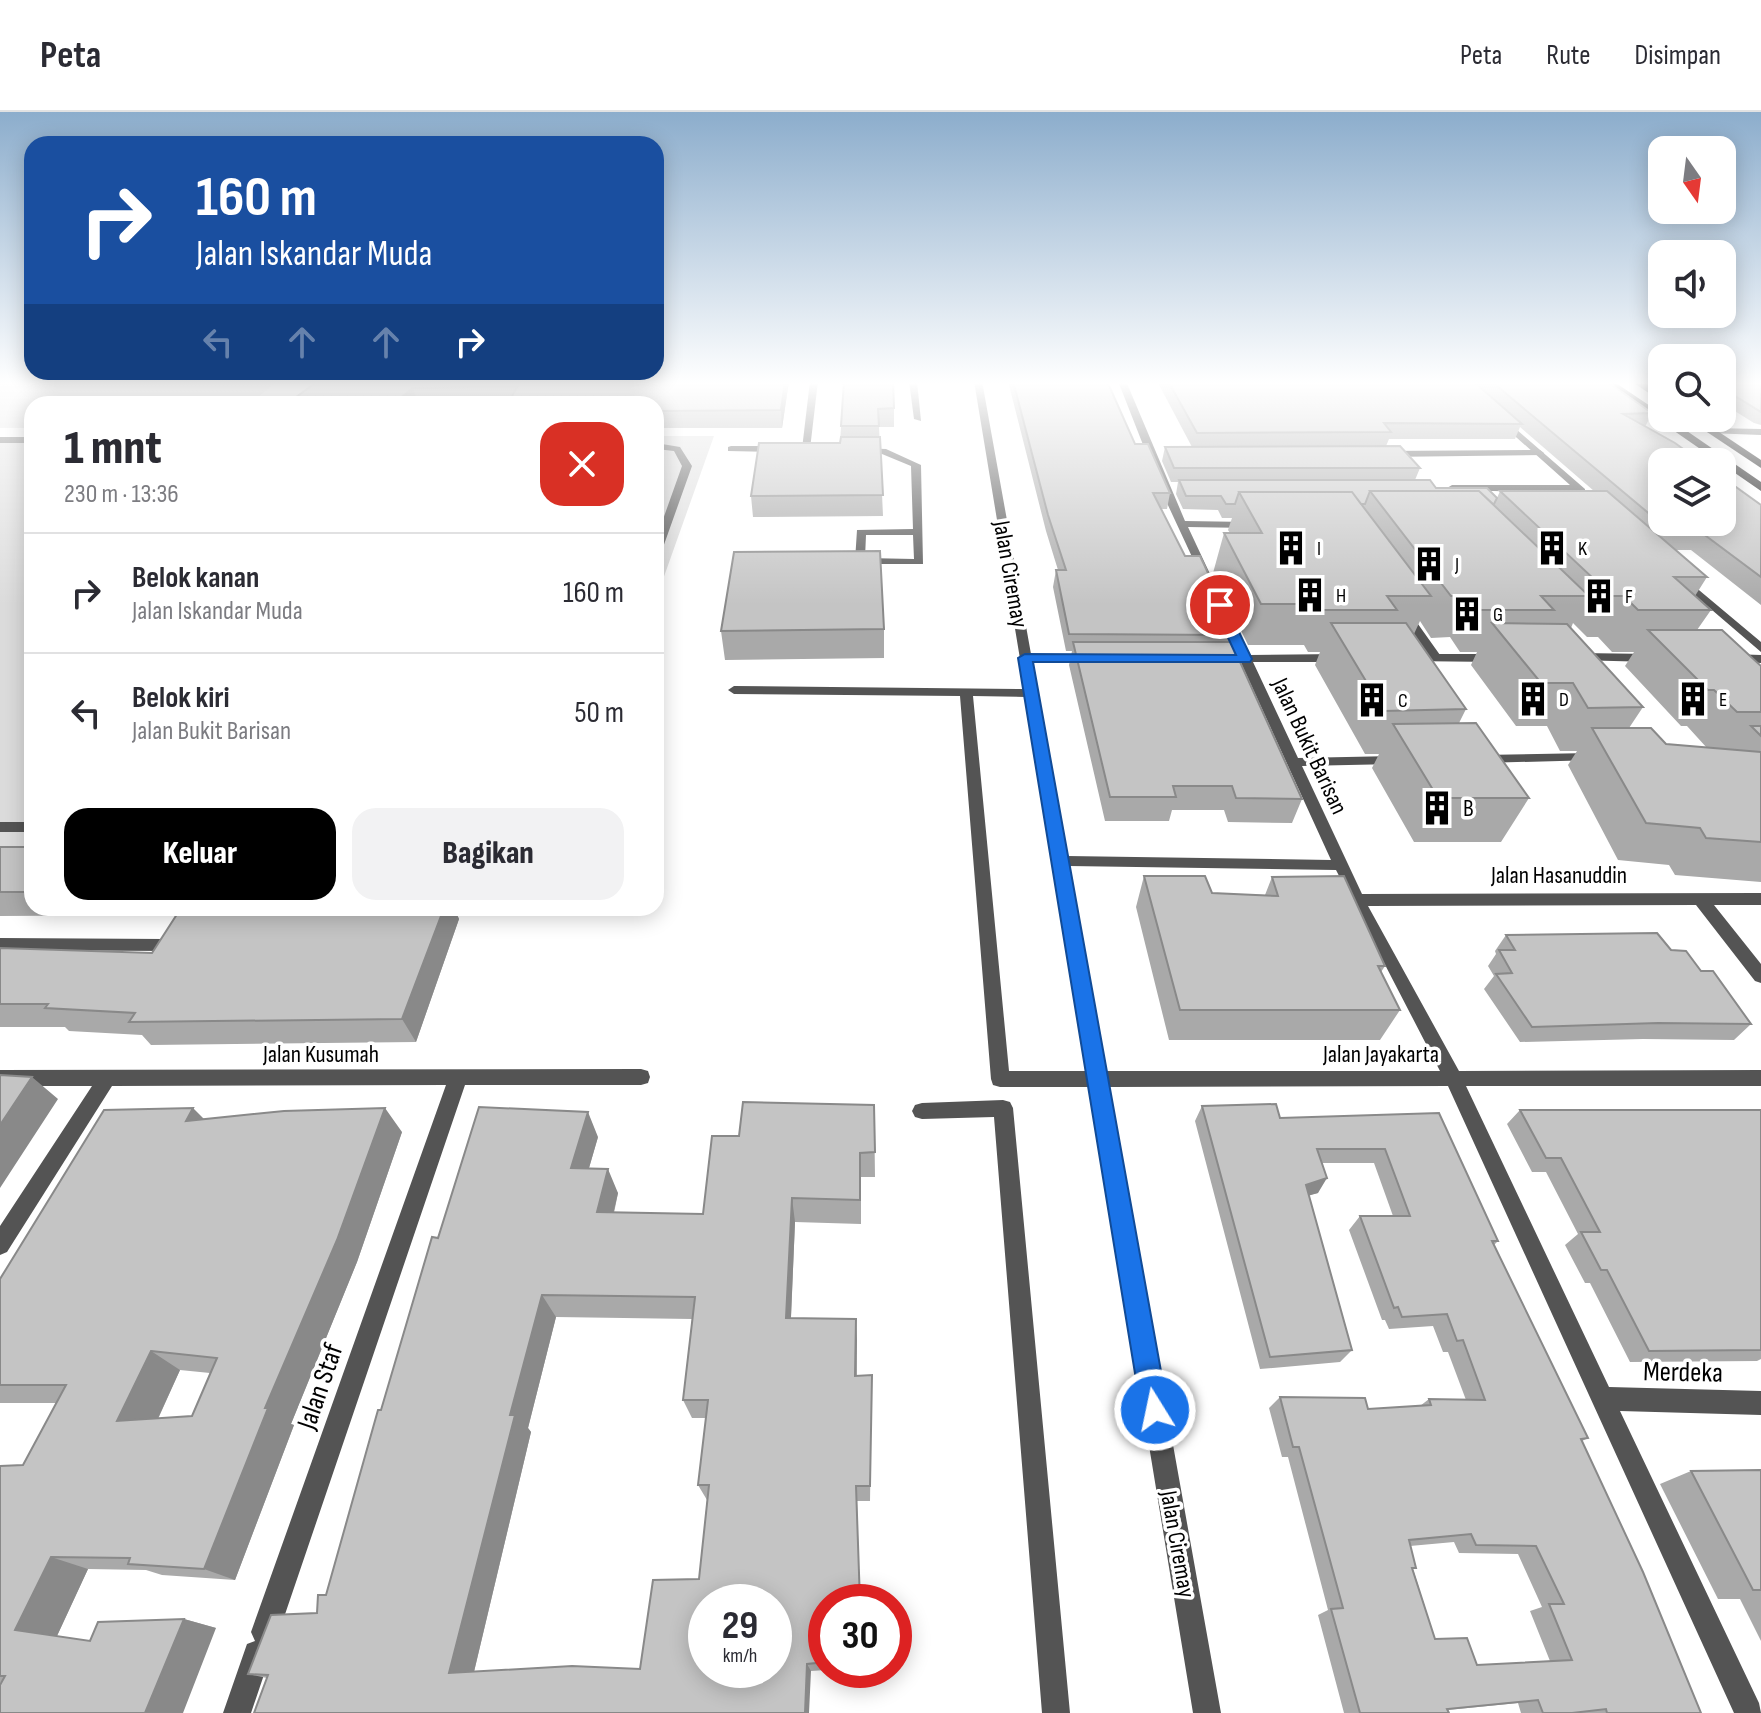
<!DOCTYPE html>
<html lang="id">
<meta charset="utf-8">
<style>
body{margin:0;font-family:"Sofia Sans Condensed",sans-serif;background:#f2f2f3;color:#2b2b33;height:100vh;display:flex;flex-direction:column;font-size:30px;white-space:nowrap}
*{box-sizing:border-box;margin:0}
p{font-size:26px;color:#7c7c81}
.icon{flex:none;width:44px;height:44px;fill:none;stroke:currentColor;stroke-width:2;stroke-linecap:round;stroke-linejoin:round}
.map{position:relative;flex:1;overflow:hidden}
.drawer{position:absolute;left:24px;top:284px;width:640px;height:520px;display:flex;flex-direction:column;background:#fff;border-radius:24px;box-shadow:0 4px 20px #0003}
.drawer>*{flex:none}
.guide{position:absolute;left:24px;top:24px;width:640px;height:244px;border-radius:24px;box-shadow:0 4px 20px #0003;background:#1a4fa0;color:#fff;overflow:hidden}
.needle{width:52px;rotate:166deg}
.fabs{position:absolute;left:1648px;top:24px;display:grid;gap:16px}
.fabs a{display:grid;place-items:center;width:88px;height:88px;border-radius:16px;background:#fff;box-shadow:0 4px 20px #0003;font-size:40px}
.speed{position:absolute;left:688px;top:1472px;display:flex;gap:16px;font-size:40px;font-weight:700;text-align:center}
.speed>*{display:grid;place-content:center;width:104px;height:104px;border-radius:50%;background:#fff;box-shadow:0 4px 20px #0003;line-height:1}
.speed small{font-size:20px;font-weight:400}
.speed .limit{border:12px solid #d22;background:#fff;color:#111}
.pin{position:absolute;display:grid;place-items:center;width:68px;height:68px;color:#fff;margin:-34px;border:4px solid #fff;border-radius:50%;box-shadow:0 2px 8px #0007}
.me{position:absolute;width:88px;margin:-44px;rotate:350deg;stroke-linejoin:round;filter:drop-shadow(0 0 6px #0008)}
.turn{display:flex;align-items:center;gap:28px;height:168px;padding:0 40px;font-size:36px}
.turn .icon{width:104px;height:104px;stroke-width:2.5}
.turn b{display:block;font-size:56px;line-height:68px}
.lanes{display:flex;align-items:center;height:76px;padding:0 40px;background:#0003;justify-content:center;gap:40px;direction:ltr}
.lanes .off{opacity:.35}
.round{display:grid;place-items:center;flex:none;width:84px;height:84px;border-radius:24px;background:#f2f2f3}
.summary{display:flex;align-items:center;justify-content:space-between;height:136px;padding:0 40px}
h1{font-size:48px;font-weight:800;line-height:60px}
.primary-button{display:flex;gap:16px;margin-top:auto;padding:16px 40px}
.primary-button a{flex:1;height:92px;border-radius:24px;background:#000;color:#fff;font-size:32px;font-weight:800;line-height:92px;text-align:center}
.primary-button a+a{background:#f2f2f3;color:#2b2b33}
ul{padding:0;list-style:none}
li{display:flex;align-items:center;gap:24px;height:120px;padding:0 40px;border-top:2px solid #e1e1e2}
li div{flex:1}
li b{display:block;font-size:30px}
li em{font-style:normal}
header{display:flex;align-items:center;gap:48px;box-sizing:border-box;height:112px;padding:0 40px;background:#fff;border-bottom:2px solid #e1e1e2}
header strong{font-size:38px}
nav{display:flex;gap:44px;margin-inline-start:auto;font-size:28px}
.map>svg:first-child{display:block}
.green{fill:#dbdbdb}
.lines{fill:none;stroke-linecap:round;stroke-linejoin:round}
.service{fill:#545454;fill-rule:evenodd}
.minor{fill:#545454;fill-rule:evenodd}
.primary{fill:#000;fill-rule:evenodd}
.wall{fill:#a9a9a9;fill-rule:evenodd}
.shaded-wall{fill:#898989}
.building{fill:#c4c4c4;stroke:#898989;stroke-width:2;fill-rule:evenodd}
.route{fill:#1a73e8;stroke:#114b97;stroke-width:2}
.labels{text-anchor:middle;stroke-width:7;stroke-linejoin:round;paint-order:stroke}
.far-poi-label{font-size:20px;fill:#000;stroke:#fff;text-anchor:start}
.street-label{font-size:24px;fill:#000;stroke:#fff}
.poi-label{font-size:24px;fill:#000;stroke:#fff;text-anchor:start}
.near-street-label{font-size:28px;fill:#000;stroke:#fff}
</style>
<header>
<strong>Peta</strong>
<nav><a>Peta</a><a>Rute</a><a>Disimpan</a></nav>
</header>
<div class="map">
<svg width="1761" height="1601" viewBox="0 0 1761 1601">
<rect width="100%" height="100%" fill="#fff"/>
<path class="green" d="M0,269H277L250,292H32V316H0Z
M656,324H714L656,487Z
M32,326V737H0V327Z"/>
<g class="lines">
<path class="service" d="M1540,338L1544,341L1543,343L1385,345L1381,342L1385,339Z
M1404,497L1408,498L1440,543V549H1432L1398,500Z"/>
<path class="minor" d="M810,269H818L810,337L806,340L802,337Z
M909,269H917L921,309L914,307Z
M974,269H982L1031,542H1092L1098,546L1092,550H1032L1067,744L1331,748L1241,551L1229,547L1238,543L1218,501L1224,498L1230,501L1250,543L1340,542L1346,546L1340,550H1253L1298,646L1395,644L1402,648L1395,652L1302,654L1362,782L1761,781V793H1714L1761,852V871L1755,869L1696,793L1368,794L1459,959L1761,958V974H1466L1609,1275L1761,1279V1303L1620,1299L1759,1591L1761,1601H1734L1448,974L1109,975L1221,1601H1193L1090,975H1000L993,973L991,967L960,584L734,582L728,578L734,574L1025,577ZM973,584L1026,585L1087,959H1009ZM1069,754L1336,758L1440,959H1106Z
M1118,269H1126L1185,409L1249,410L1254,413L1249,416L1188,415L1210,462L1209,464L1200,462L1160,376Z
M1501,304L1585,377V381L1449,378L1447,376L1452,373H1570L1498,309V305Z
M1711,316L1761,317V323L1708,321L1707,319Z
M0,325H32V331H0Z
M656,331L680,335L692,354L661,441L656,444V427L682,354L674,339L656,337Z
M731,334H777L781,337L777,340L728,339V335Z
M858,336L886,337L921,353L923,452H860L855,449L857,418L913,417L911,354L882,342L858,340ZM866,423H913L914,447L865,446Z
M1681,463L1761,530V540L1677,468L1676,466Z
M1579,541L1652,542L1658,546L1652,550L1575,548L1573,545Z
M1411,542H1496L1502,546L1496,550L1407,549L1405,546Z
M1731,542L1761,543V551L1727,549L1725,546Z
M1591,641L1598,645L1596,648L1482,651L1475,647L1482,643Z
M0,710H32V720H0Z
M0,826L165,827L171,829L173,833L171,837L165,839L0,838Z
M641,957L648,959L650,965L648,971L641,973H465L279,1520L275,1530L267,1533L271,1542L251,1601H223L247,1532L255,1529L251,1520L446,973L112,974L7,1140L0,1143V1114L92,974H0V958Z
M1003,988L1010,990L1013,996L1070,1601H1042L994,1005L922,1007L915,1005L912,999L915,993L922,991Z"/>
<path class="primary" d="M1602,269H1613L1662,302V306H1668L1761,370V379Z
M1631,269H1642L1662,282V290Z
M1686,306H1698L1761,348V356Z"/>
</g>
<path class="wall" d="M318,269H789L782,316H656V292L508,291L297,292L295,286Z
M844,269L894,296V315H879L883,404L753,405L751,384L840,331Z
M1008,269H1107L1135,332L1170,381L1167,397H1161L1185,444L1234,516L1230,530L1302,687L1292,711L1228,710L1224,698H1172L1169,709H1105L1069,553L1072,539H1066L1053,475L1056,458H1058L1046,419Z
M1157,269H1606L1652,301L1645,315L1761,393V493L1691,438H1675L1707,465L1695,484L1711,498L1697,518L1761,554V770L1675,763L1669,753L1618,748L1568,653L1577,639H1560L1547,614H1516L1471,553L1477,540H1460L1450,525L1431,526L1420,509L1414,522L1466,597L1459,611L1529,686L1501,730H1414L1372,656L1379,642H1365L1315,553L1320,540H1308L1304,533H1248L1213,461L1224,421H1230L1228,418L1232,406H1222L1218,398L1183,397L1176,382L1178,370H1171L1162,349L1165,335H1192ZM1520,315L1594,379H1500L1497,386L1436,376L1415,368L1420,356L1386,334L1389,327H1515ZM1573,511L1587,525H1598L1612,540H1634L1625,554L1681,614H1687L1707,636L1666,632L1629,616L1643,595L1571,516Z
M1722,269H1761V313L1754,311L1722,291Z
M884,517V546L725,548L721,519Z
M0,735H32V796H454L459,807L416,930L151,933L142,923L69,919L65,915H0V836L152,841L176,803L0,804Z
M1144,764L1212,781L1265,783L1272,765L1385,854L1381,860L1400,898L1380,928H1169L1136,795Z
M1506,823L1671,838L1701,859L1751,912L1734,928L1643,927L1520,930L1484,877L1494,864L1488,854L1496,842L1495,839Z
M874,993L875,1065H861V1112L795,1110L791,1206L856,1207L857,1264L872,1263L870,1389H857L860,1490H826V1558L811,1559L267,1566L248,1562L317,1501L326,1483L381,1298L438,1126L598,1025L589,1056L618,1081L614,1101L703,1102L739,1024ZM556,1205L692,1207L683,1288L692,1306H706L698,1373L707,1388L699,1467L640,1557L474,1560L531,1320L528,1316Z
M1202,994L1280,1006L1439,1001L1498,1129L1494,1133L1588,1326L1582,1329L1701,1601H1521L1518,1591L1448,1598L1449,1601H1344L1318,1503L1328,1498L1288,1345H1282L1269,1296L1280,1285L1368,1297L1420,1294L1429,1287L1466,1288L1448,1240H1443L1433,1214L1389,1217L1385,1208H1382L1349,1118L1360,1104H1393L1374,1051H1322L1318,1081L1309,1083L1352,1238L1340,1250L1260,1257L1195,1009ZM1454,1430L1459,1441L1518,1442L1542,1495L1530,1499L1550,1549L1477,1553L1435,1527L1413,1457L1416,1456L1410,1434Z
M1520,998H1761V1247L1757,1249L1630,1250L1590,1171H1585L1565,1133L1578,1122L1546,1060H1532L1507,1012Z
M204,1007L402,1020L357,1150L291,1312L294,1313L235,1468L162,1463L146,1458L88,1457L57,1524L90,1529L184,1507L216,1516L0,1571V1354L23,1353L57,1291H0V1167ZM180,1258L210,1261L192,1304L158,1307Z
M1761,1358V1529L1740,1487H1718L1660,1372L1691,1359Z"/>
<path class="shaded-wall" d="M785,269H789L782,316L781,298Z
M413,276L418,292H393Z
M444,796H454L459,807L416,930L402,907Z
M32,965L58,987L0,1076V1013Z
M193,996L216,1019L186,1009Z
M385,996L402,1020L357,1150L291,1312L294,1313L235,1468L204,1457L265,1296Z
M588,1000L598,1025L582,1080L571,1056Z
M608,1057L618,1081L608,1124L597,1100Z
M1327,1066L1318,1081L1297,1087L1306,1073Z
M792,1086L795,1110L790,1227L786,1206Z
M542,1183L556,1205L528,1316L531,1320L472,1568L449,1561L510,1303Z
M856,1207L857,1228L856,1283L855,1264Z
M151,1239L180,1258L149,1326L117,1309Z
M51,1445L88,1457L56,1526L15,1518Z
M184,1507L216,1516L183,1601H145Z
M807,1552L811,1559L809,1601H805Z"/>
<path class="building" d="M318,269H785L781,298L656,299V292H507L518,274L413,276L393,292L295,286Z
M844,269H893L894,296L878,297L879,314H841Z
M1013,269H1107L1135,332H1148L1170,381H1153L1185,444H1200L1234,516H1221L1224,523L1069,522L1056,458H1066L1048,403Z
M1168,269H1473L1522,312L1384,311L1391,320L1197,321Z
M1491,269H1606L1652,301L1623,302L1675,331L1701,350H1662V410H1722V365L1761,393V465L1702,421L1671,420Z
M1722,269H1761V300L1722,276Z
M841,325H880L883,383L751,384L759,331H840Z
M1400,334L1420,356H1174L1165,335Z
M1179,368H1430L1436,376H1487L1497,386L1494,392H1493L1479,379H1370L1365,392H1361L1352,380H1239L1235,392H1226L1221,384H1186Z
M1370,379H1479L1589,484H1541L1554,498H1481L1470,484H1451Z
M1500,379H1607L1707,465H1674L1711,498H1638L1624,484H1612Z
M1239,380H1352L1431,484H1387L1397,498H1323L1319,492H1261L1224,421H1262Z
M880,439L884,517L721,519L734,440Z
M1331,511H1406L1466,597L1384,599Z
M1492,511L1567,512L1643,595L1588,596L1573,571H1541Z
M1648,518H1722L1761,554V600H1737L1714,578H1708Z
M1073,530H1231L1302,687L1236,686L1232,674H1173L1176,685H1110Z
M1476,611L1529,686H1438L1393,612Z
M1751,614H1761V624Z
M1592,616H1651L1666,632L1761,640V730L1706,726L1700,716L1646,711Z
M0,735H32V780H0Z
M1144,764H1205L1212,781L1278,784L1272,765L1344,764L1385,854H1378L1400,898H1180Z
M181,796H444L402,907L129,910L135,901L45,896L48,892H0V836L152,841Z
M1657,821L1671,838L1686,839L1701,859H1713L1751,912L1658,911L1532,915L1496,862L1512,861L1499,838H1515L1506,823Z
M0,963L32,965L0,1013Z
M743,990L874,993L875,1040L860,1041V1088L792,1086L786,1206L856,1207L855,1264L872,1263L870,1374H856L860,1490H826V1550L807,1552L805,1601H254L268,1563L248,1562L271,1503L317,1501L318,1483H326L378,1298H381L432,1125L438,1126L479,995L588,1000L571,1056L608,1057L597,1100L703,1102L712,1024H739ZM542,1183L695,1185L683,1288H708L698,1373H709L699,1467L653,1468L640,1557L572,1554L449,1561L515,1303H510ZM706,1490H774V1558H706Z
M1276,992L1280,1006L1439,1001L1498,1129H1492L1588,1326L1581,1327L1643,1460L1701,1601H1607L1606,1597L1572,1601H1543L1538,1588L1447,1597L1449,1601H1360L1331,1497L1343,1496L1299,1335H1293L1280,1285L1365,1286L1368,1297L1431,1293L1429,1287L1485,1288L1463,1228L1457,1229L1447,1202L1402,1205L1398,1195L1394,1196L1360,1104H1410L1385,1037H1317L1327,1066L1306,1073L1352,1238L1270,1245L1202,994ZM1471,1422L1476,1433L1536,1434L1564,1492H1549L1572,1548L1477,1553L1467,1526L1435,1527L1412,1456H1416L1409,1428Z
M193,996L186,1009L284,999L385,996L337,1128L265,1296H268L204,1457L128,1452L130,1446L51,1445L15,1518L90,1529L98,1510L184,1507L145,1601H0V1573L5,1564H0V1354L23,1353L66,1273H0V1167L104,998ZM151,1239L217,1246L192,1304L117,1309Z
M1520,998H1761V1238L1649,1239L1607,1158H1601L1581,1120H1600L1561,1046H1546Z
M1761,1358V1478H1753L1691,1359Z"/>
<linearGradient id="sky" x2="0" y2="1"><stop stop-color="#8cadcc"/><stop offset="0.55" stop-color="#fff"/><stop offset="1" stop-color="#fff" stop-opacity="0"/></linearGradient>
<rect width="1761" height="493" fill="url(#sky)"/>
<path class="route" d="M1215,490L1226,493L1252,547L1250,550H1033L1168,1298L1164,1308L1155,1312L1145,1308L1141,1298L1018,546L1025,542L1236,543L1213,493Z"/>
<defs>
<g id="building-bare" transform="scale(2.76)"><path d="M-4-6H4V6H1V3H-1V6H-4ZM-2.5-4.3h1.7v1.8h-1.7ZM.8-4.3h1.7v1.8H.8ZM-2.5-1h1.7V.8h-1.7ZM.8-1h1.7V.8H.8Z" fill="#000" stroke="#fff" stroke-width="2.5" paint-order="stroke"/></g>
</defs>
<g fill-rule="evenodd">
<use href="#building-bare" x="1291" y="436"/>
<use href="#building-bare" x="1552" y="436"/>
<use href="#building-bare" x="1429" y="452"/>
<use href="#building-bare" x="1310" y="483"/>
<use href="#building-bare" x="1599" y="484"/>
<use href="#building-bare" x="1467" y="502"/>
<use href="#building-bare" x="1533" y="587"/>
<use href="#building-bare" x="1693" y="587"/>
<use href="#building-bare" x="1372" y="588"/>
<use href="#building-bare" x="1437" y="696"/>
</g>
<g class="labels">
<g class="far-poi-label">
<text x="1317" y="443">I</text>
<text x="1578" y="443">K</text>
<text x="1455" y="459">J</text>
<text x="1336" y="490">H</text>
<text x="1625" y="491">F</text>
<text x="1493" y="509">G</text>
<text x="1559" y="594">D</text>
<text x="1719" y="594">E</text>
<text x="1398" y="595">C</text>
</g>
<g class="street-label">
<text transform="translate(1011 462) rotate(80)" y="8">Jalan Ciremay</text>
<text transform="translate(1310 634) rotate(65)" y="8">Jalan Bukit Barisan</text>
<text x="1559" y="771">Jalan Hasanuddin</text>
<text x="321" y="950">Jalan Kusumah</text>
<text x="1381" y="950">Jalan Jayakarta</text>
<text transform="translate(1178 1432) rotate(80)" y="8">Jalan Ciremay</text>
</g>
<g class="poi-label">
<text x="1463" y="704">B</text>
</g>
<g class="near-street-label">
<text transform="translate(1683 1259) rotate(1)" y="10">Merdeka</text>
<text transform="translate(319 1274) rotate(-71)" y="10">Jalan Staf</text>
</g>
</g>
</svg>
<div class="fabs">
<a><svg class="needle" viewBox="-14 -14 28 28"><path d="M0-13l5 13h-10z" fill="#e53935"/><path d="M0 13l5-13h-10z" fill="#7c7c81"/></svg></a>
<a><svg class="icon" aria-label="sound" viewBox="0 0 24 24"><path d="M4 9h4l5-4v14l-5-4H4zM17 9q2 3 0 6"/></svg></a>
<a><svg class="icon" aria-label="search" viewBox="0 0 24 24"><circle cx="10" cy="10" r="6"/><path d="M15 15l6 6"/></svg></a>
<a><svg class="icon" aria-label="layers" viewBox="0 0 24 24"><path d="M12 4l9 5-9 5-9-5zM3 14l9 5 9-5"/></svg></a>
</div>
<div class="speed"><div>29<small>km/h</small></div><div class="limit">30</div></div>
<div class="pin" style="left:1220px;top:493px;background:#d93025"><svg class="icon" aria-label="arrive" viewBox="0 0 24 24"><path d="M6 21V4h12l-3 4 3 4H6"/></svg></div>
<svg class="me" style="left:1155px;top:1298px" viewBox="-20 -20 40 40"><circle r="17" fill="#1a73e8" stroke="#fff" stroke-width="3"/><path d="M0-11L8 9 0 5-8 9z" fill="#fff"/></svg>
<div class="guide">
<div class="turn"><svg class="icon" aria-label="right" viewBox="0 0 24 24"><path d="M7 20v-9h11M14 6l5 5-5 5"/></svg><div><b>160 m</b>Jalan Iskandar Muda</div></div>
<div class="lanes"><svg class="icon off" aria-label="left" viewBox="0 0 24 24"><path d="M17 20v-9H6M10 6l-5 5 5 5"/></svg><svg class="icon off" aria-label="ahead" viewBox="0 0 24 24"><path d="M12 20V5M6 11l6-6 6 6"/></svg><svg class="icon off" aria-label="ahead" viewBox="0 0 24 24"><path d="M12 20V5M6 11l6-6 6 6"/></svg><svg class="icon" aria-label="right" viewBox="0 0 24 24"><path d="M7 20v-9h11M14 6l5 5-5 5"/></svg></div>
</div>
<section class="drawer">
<div class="summary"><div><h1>1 mnt</h1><p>230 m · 13:36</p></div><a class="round" style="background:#d93025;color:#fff"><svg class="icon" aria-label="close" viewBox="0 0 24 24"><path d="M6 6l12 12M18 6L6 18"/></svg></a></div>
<ul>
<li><svg class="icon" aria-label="right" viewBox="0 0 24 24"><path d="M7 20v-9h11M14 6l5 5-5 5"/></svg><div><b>Belok kanan</b><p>Jalan Iskandar Muda</p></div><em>160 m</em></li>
<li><svg class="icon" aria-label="left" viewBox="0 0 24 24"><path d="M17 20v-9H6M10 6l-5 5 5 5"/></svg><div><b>Belok kiri</b><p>Jalan Bukit Barisan</p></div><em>50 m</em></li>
</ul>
<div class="primary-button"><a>Keluar</a><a>Bagikan</a></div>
</section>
</div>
